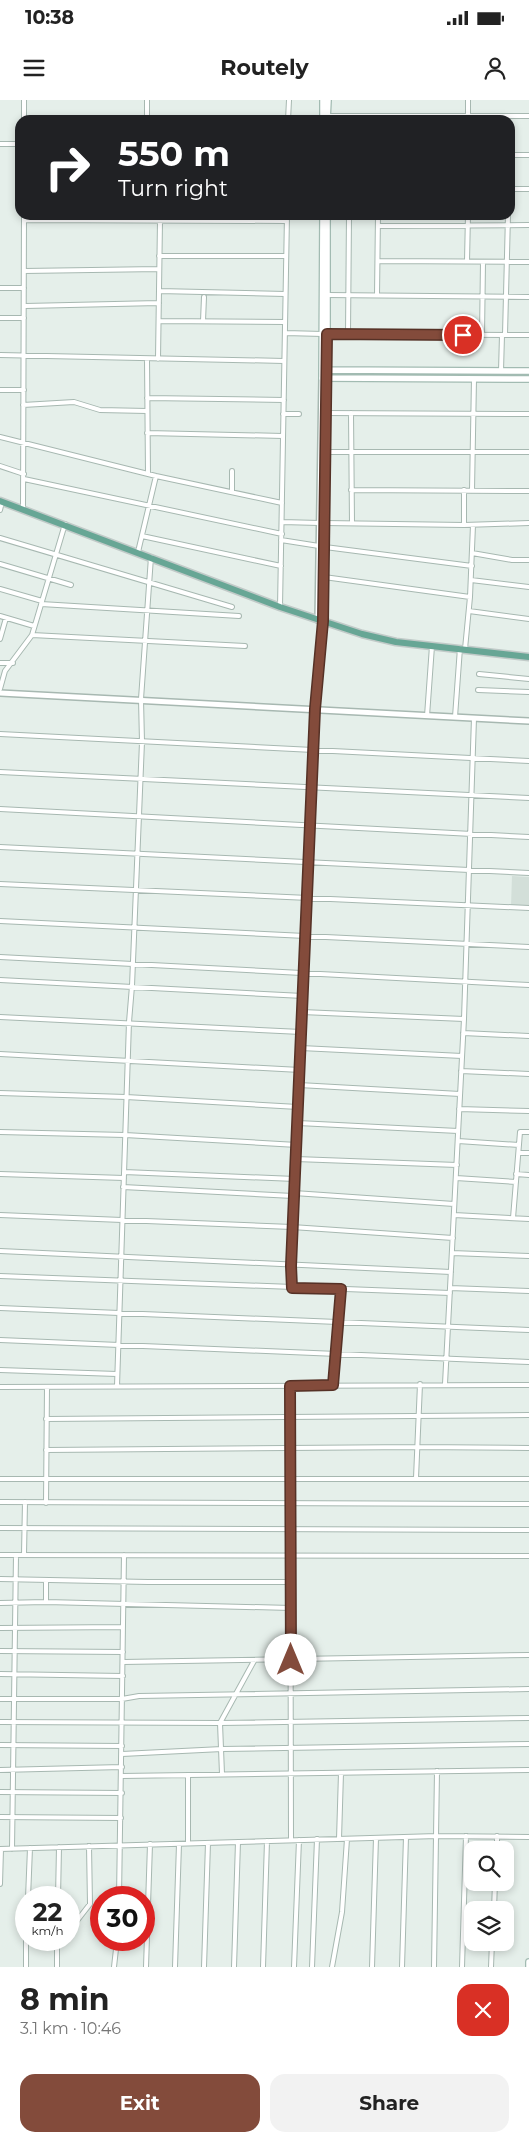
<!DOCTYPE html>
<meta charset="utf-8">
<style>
body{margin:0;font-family:Montserrat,sans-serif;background:#f2f2f2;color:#222;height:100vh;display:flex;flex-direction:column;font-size:19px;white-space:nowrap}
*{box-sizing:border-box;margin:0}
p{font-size:16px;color:#767676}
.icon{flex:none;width:28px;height:28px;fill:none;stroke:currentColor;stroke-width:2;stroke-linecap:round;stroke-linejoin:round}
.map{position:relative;height:1867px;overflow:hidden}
.sheet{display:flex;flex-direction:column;background:#fff;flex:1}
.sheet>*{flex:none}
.banner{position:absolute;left:15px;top:15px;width:500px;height:105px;border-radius:15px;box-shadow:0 2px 8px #0003;background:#202124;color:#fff;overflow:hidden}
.fabs{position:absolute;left:464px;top:1741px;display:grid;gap:10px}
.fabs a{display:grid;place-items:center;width:50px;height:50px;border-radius:10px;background:#fff;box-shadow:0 2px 8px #0003;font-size:25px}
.speed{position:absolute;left:15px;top:1786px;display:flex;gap:10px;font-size:25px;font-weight:700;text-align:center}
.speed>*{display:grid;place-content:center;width:65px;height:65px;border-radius:50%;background:#fff;box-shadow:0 2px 8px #0003;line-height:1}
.speed small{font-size:12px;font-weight:400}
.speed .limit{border:8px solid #d22;background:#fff;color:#111}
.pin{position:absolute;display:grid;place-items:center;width:42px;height:42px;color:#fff;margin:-21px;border:2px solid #fff;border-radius:50%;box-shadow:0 1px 5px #0007}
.me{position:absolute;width:55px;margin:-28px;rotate:0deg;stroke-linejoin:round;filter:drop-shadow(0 0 4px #0008)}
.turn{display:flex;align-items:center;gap:18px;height:105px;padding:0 20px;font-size:22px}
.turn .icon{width:65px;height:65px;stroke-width:2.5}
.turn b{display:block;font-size:35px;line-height:42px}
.round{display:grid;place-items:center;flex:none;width:52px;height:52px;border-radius:15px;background:#f2f2f2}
.headline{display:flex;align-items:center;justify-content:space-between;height:85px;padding:0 20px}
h1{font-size:30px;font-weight:700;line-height:38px}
.button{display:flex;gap:10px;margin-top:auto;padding:10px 20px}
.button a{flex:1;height:58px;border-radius:15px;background:#834b3b;color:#fff;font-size:20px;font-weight:700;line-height:58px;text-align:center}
.button a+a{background:#f2f2f2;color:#222}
.status{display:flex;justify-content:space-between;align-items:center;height:35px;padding:0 25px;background:#fff;direction:ltr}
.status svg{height:14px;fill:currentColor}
header{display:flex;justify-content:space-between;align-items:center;height:65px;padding:0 20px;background:#fff;font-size:22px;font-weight:700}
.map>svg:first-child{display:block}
.built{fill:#d3dfd9}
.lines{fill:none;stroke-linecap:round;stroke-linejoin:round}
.minor-casing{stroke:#a7b8b1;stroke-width:6}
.tertiary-casing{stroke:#a7b8b1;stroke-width:8}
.secondary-casing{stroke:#a2bbb2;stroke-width:8}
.primary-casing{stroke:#c1cac8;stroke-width:9}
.minor{stroke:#fff;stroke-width:4}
.tertiary{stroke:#fff;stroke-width:5}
.secondary{stroke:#fff;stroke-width:5.5}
.primary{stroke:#67a695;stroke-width:6}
.route-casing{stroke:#553126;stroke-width:12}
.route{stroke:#834b3b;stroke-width:9}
</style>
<div class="status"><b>10:38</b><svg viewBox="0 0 49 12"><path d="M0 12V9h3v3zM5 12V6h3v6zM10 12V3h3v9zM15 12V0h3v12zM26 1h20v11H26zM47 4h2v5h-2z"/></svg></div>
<header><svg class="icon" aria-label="menu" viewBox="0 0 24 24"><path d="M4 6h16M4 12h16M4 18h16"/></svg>Routely<svg class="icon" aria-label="person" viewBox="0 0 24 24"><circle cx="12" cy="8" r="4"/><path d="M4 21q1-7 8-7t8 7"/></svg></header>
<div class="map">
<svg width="529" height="1867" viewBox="0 0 529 1867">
<rect width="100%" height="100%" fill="#e5efea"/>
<path class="built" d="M512,776L529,777V807L511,806Z"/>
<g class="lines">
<g class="minor-casing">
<path id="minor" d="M147,0V20
M327,16H529
M24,20V0
M288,20L289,0
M468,20V0
M0,44H20
M510,55H529
M510,89H529
M24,120L287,121
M378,126L529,125
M159,156H286
M378,161L529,162
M467,161L468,115
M24,171L159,169
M0,188H24
M159,191L285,194
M327,195L529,197
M377,195L378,115
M25,206L159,203
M0,218H24
M159,221L285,222
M203,221L204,197
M285,233L323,234
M327,234L529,235
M348,234L349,115
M482,235L483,162
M505,235L508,115
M0,255L284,261
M147,259L148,374
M158,259L160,121
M501,271L502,235
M0,290H24
M147,298L284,300
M23,305L74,302L100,310L147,311
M326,313L529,314
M351,313L352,423
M283,314H299
M147,333L283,336
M0,337L156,376L282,403
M326,352H529
M0,366L24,374
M24,379L282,434
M351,390L529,391
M472,390L474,279
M232,392V371
M23,409L24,115
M0,410L2,402
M282,422L319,423
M325,423L464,425L529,423
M464,425V390
M142,436L281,466
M0,438L232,507
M281,440L319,446
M325,447L472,466
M138,452L156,376
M472,453L512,460H529
M0,464L71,485
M324,477L470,497
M471,480L529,487
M0,489L42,501
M41,504L239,516
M280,507L287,115
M469,511L529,519
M0,516L34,526
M32,535L245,546
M0,539L6,518
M465,549L470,497L473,425
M0,563H13
M479,574L529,579
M0,589L5,571L32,535L65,424
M478,590L529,592
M427,616L432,546
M455,617L460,548
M0,634L529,661
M0,672L529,698
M0,709L529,737
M0,747L529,773
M0,784L529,808
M0,821L529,847
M0,857L529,885
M0,880L303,896
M302,912L464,919
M0,917L301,932
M463,933L529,936
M301,948L462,956
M0,954L300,970
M461,971L529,974
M299,985L460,994
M0,993L126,997L298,1007
M459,1009L529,1011
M298,1023L458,1031
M0,1032L125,1035L297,1045
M458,1041L519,1045
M519,1053H529
M296,1059L457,1065
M124,1072L295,1079
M0,1074L124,1078
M516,1074L529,1075
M456,1078L516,1082
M123,1087L293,1096
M294,1093L454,1104
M0,1115L292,1127L453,1138
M454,1115L529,1119
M513,1118L520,1032H529
M0,1151L451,1172
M452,1153L529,1156
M0,1176L450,1193
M292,1187V1127L315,609L323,521
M450,1188L529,1191
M0,1208L529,1230
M0,1240L529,1262
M0,1270L117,1274
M445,1284L464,919L474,618
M333,1285L341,1189
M117,1286L129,922L132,886L142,642L141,599L151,457
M290,1286L291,1740
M0,1287L529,1285
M46,1319L529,1315
M46,1350L417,1347L529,1348
M416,1378L420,1284
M0,1379H529
M0,1402L529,1404
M46,1403L47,1287
M0,1428L529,1430
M0,1455L529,1456
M24,1455L25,1402
M0,1479L148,1482H291
M46,1480V1502
M0,1503L46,1502L291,1508
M0,1528L123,1527
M0,1551L123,1552
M123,1562L529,1555
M0,1574L123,1576
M0,1599H122L139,1596L529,1589
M0,1622L220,1623L529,1618
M0,1645L122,1646
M122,1654L222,1649L529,1644
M0,1670L122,1667
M222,1674L220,1623L254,1561
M122,1676L529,1670
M0,1692L122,1693
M0,1717L121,1718
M339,1739L341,1673
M188,1743V1675
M0,1749L437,1736L529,1737
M12,1749L16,1455
M497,1750V1736
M0,1784L1,1749
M28,1798L30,1748
M58,1798L59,1747
M119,1798L124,1455
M494,1810L495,1782
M69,1831L90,1804L89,1746
M26,1833V1867
M57,1867V1840
M114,1867L117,1840
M146,1867L150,1744
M175,1867L179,1744
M204,1867L208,1743
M234,1867L238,1742
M263,1867L267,1741
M294,1867L299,1740
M312,1867L317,1739
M332,1867L342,1812L347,1739
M372,1867L376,1738
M402,1867L406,1737
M434,1867L437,1671
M462,1867L466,1736
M491,1867L492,1842"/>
</g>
<g class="tertiary-casing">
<path id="tertiary" d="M318,520L322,278
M323,521L327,278
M0,593L529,621"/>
</g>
<g class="secondary-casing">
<path id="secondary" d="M323,20V0
M327,20L328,0
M323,115L322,278L529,279
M322,270L529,271
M327,273V115
M529,1867V1862"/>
</g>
<g class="primary-casing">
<path id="primary" d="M0,401L280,507L362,534L396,542L529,557"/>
</g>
<use href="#minor" class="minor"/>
<use href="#tertiary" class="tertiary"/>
<use href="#secondary" class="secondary"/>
<use href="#primary" class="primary"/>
</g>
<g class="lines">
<g class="route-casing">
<path id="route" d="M291,1560L290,1286L333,1285L341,1189L292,1188L291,1166L315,609L323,521L327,234L463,235"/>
</g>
<use href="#route" class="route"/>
</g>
</svg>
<div class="fabs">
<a><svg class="icon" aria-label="search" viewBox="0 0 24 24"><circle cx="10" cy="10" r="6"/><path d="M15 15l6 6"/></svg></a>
<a><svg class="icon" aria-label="layers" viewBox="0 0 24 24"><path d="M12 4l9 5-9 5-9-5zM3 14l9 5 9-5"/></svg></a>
</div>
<div class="speed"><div>22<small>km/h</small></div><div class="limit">30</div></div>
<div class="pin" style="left:463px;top:235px;background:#d93025"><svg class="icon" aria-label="arrive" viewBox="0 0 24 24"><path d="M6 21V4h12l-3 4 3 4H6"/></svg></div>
<svg class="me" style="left:291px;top:1560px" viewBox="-20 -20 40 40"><circle r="19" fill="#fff"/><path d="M0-13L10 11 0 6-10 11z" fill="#834b3b"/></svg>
<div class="banner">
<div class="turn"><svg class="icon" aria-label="right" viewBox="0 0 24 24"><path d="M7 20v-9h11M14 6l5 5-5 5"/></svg><div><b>550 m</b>Turn right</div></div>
</div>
</div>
<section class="sheet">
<div class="headline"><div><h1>8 min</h1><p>3.1 km · 10:46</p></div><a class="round" style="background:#d93025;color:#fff"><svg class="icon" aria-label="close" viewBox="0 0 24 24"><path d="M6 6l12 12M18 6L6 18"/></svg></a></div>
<div class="button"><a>Exit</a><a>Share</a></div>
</section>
